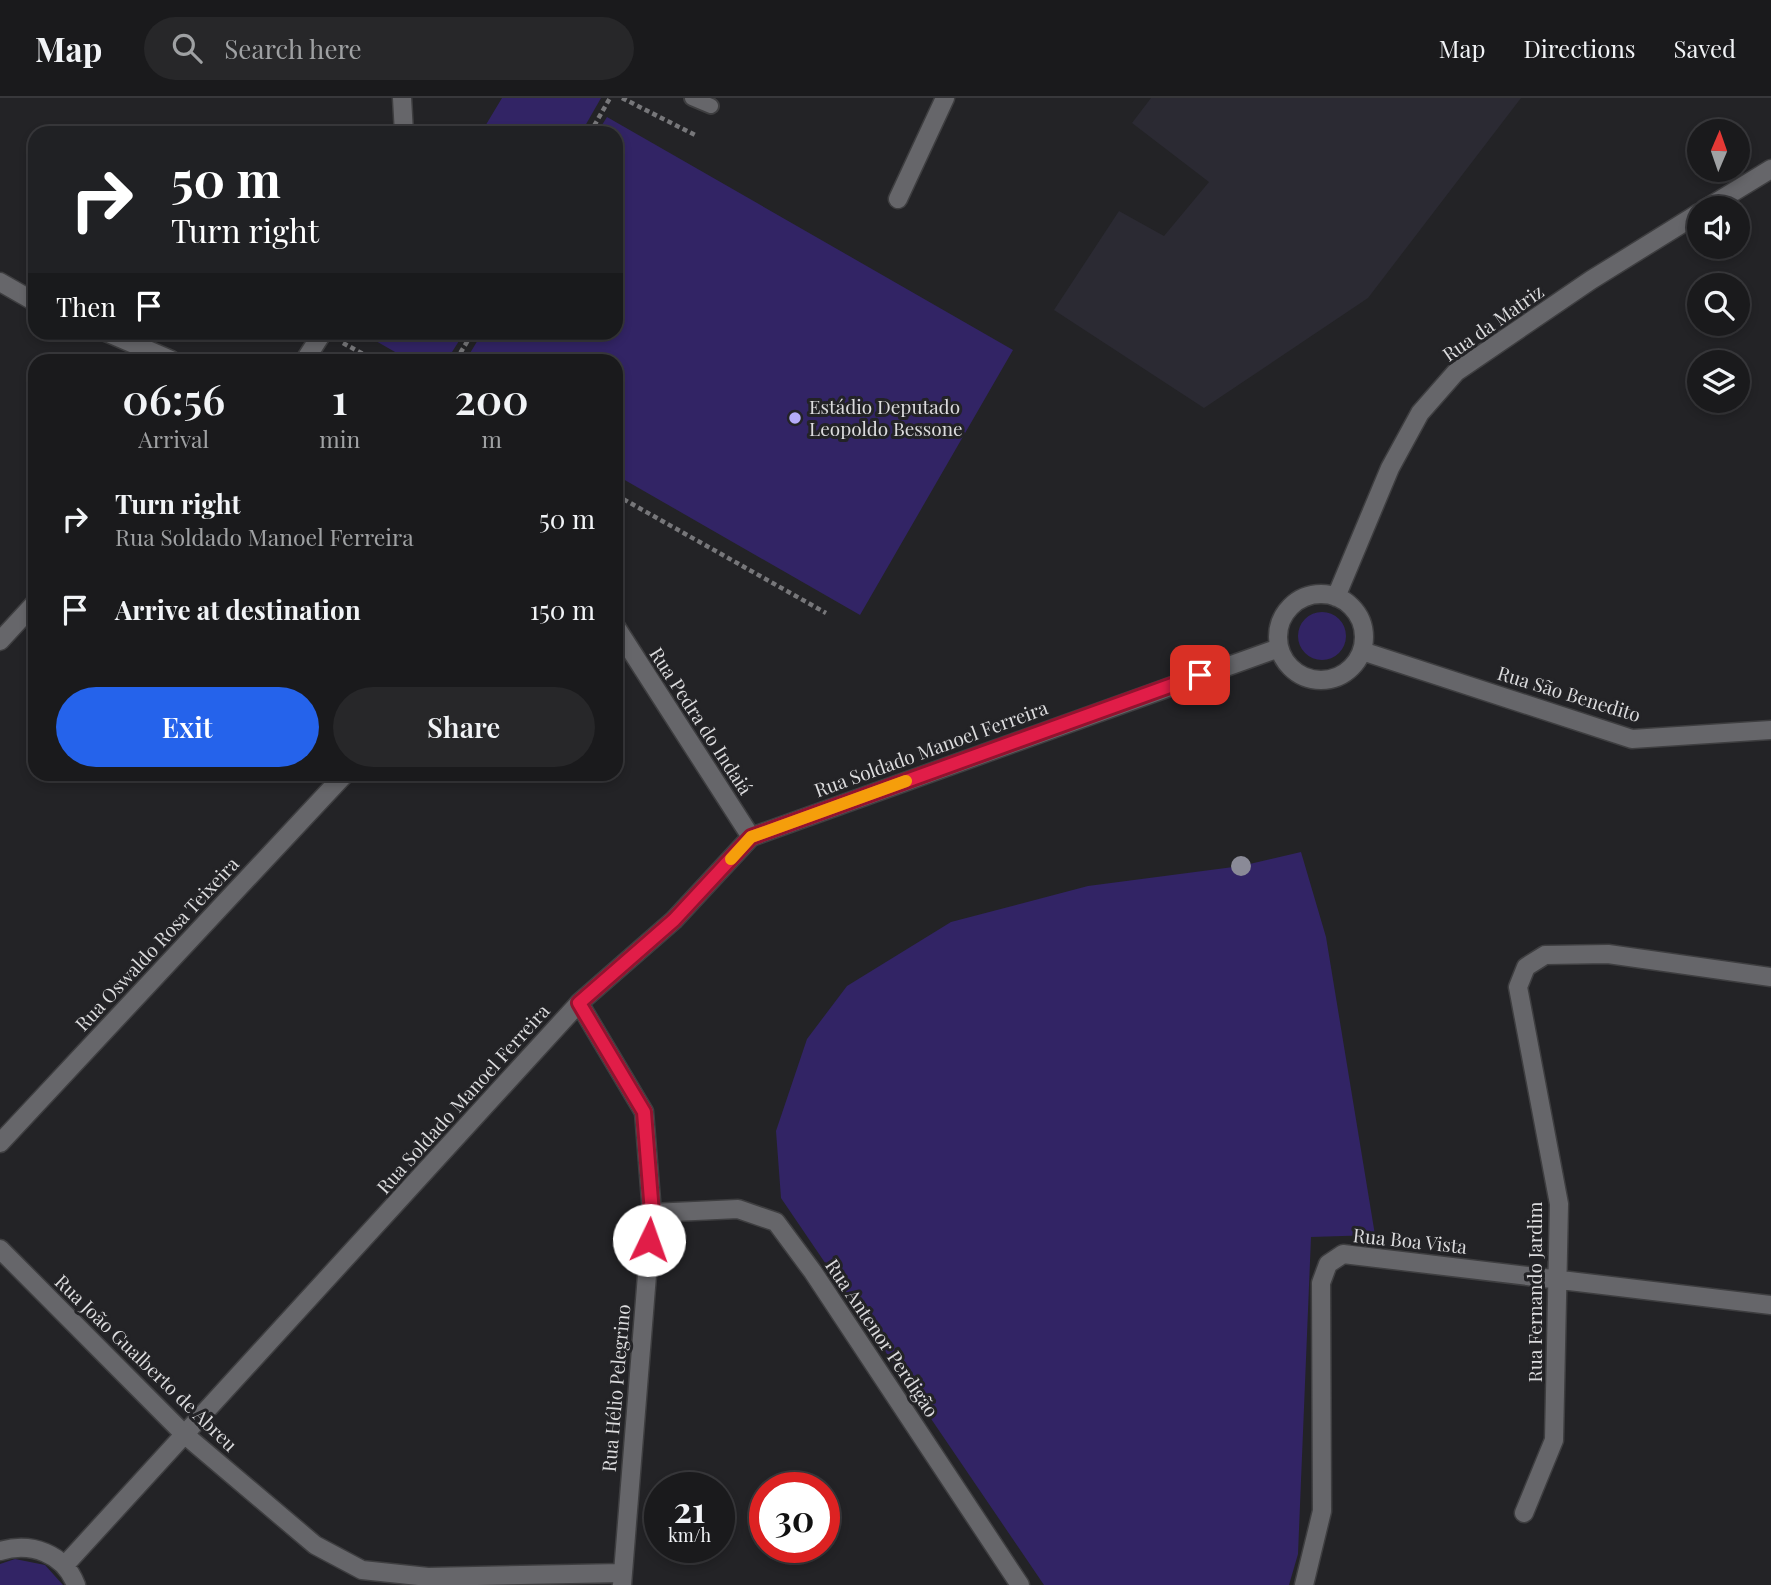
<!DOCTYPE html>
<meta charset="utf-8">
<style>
body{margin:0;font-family:"Playfair Display",serif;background:#272729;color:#f1f3f6;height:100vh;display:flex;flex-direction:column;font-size:26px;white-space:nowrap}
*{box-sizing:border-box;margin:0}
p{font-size:23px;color:#9fa1a3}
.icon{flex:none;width:38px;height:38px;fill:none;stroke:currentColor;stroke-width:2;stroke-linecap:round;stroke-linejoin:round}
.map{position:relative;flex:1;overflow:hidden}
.panel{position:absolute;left:28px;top:256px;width:595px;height:427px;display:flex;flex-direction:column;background:#1a1a1c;border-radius:21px;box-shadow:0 4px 10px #0003,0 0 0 2px #38383b}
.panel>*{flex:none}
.top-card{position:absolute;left:28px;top:28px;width:595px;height:214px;border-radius:21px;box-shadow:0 4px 10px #0003,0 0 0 2px #38383b;background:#202124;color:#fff;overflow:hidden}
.needle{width:46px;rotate:2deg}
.fabs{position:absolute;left:1687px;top:21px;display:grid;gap:14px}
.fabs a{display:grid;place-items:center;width:63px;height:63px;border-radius:50%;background:#1a1a1c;box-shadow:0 4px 10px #0003,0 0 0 2px #38383b;font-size:35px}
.speed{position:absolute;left:644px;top:1374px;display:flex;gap:14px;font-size:35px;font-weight:700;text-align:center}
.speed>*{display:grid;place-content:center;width:91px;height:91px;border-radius:50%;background:#1a1a1c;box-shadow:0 4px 10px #0003,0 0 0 2px #38383b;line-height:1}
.speed small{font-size:18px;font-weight:400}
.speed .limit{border:10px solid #d22;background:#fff;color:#111}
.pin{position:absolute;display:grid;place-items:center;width:60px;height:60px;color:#fff;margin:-30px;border-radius:14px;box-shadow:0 4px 10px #0006}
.me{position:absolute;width:77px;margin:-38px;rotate:3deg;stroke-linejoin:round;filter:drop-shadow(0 0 5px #0008)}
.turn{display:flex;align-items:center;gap:24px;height:147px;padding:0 28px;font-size:32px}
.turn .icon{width:91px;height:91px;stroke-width:2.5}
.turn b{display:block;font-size:49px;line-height:60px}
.then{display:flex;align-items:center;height:66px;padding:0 28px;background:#0003;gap:14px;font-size:26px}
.eta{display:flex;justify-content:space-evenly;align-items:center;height:119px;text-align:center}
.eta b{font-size:42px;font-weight:600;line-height:49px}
.primary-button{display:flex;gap:14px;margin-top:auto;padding:14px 28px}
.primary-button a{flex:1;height:80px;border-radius:42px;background:#2563eb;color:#fff;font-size:28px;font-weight:600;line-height:80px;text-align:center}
.primary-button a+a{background:#272729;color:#f1f3f6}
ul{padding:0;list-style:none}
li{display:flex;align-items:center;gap:21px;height:91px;padding:0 28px}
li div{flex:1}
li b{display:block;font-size:26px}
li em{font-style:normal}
header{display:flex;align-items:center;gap:42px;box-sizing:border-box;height:98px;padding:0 35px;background:#1a1a1c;border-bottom:2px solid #38383b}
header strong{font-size:33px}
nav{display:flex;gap:38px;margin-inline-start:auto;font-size:24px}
.search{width:490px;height:63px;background:#272729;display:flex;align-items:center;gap:18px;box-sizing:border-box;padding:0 24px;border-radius:38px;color:#9fa1a3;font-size:26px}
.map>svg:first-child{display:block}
.built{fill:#2b2a33}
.green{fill:#322465}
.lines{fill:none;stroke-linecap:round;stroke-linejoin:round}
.lane-casing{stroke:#3e3e40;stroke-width:18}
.street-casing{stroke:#3e3e40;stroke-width:21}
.path{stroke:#77777a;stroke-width:4.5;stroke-dasharray:5 3.5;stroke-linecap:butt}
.lane{stroke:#66666a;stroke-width:14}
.street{stroke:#66666a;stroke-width:18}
.tree{fill:#8a8a97}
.route-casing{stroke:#92132f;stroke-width:18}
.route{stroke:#e11d48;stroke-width:12}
.slow{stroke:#f59e0b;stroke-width:12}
.poi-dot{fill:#b5acf9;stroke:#232326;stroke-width:2.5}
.labels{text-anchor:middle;stroke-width:6;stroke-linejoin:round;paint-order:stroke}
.street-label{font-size:19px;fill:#dbdbdd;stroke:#232326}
.poi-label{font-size:19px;fill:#dbdbdd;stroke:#232326;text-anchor:start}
</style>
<header>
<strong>Map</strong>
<div class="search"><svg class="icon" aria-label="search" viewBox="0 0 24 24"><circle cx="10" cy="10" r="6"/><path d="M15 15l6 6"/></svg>Search here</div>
<nav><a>Map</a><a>Directions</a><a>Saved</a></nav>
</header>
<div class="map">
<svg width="1771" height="1487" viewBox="0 0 1771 1487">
<rect width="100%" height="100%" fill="#232326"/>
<path class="built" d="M1151,0H1521L1368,200L1204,310L1054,212L1119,113L1164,138L1209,84L1132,25Z"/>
<path class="green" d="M502,0H601L581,35H481Z
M607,19L1013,252L860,517L616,377V262H466L482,235L616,234V35H597Z
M362,235L363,234L464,235L447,262H409Z
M1298 538a24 24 0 1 1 48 0a24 24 0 1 1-48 0Z
M1301,754L1326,839L1375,1137L1311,1139L1298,1456L1289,1487H1044L781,1100L776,1033L807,941L847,888L951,824L1088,788L1241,768Z
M15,1461L45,1467L63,1487H0V1466Z"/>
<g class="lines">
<g class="lane-casing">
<path id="lane" d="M692,0L711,8"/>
</g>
<g class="street-casing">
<path id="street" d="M402,0L404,35
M898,101L945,0
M1707,110L1771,71
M0,184L35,204
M106,234L171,262
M305,262L323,234
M1278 539a43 43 0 1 1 86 0a43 43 0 1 1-86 0Z
M1336,499L1390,370L1420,315L1456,274L1591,182L1699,115
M616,529L751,739
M0,543L35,505
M1362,553L1632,641L1771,632
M579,905L644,1014L652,1115L622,1487
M0,1045L345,676
M652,1115L738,1111L776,1124L813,1174L1020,1487
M0,1151L184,1336L315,1447L362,1472L428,1479L622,1475
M1524,1415L1554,1342L1559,1106L1518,889L1526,869L1545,857L1608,856L1771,879
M0,1453C31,1444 64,1455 76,1487
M65,1467L579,905L674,822L751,739L1279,550
M1304,1487L1322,1413L1321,1185L1328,1166L1343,1156L1771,1207"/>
</g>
<path class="path" d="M622,0L695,37
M590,35L610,0
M343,245L374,262
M456,262L473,234
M616,397L826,515"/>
<use href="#lane" class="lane"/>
<use href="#street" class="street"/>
</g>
<circle class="tree" cx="1241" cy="768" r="10"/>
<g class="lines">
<g class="route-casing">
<path id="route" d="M649,1142L652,1115L644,1014L579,905L674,822L751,739L1200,577"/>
</g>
<use href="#route" class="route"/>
<path class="slow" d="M731,761L751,739L906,683"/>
</g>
<circle class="poi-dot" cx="795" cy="320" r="7"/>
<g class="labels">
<g class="street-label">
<text transform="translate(1493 225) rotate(-35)" y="7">Rua da Matriz</text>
<text transform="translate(1569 596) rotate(17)" y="7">Rua São Benedito</text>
<text transform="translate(701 623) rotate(57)" y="7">Rua Pedra do Indaiá</text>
<text transform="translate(931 651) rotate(-20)" y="7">Rua Soldado Manoel Ferreira</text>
<text transform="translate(157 846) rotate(-47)" y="7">Rua Oswaldo Rosa Teixeira</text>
<text transform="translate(463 1001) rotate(-48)" y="7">Rua Soldado Manoel Ferreira</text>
<text transform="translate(1410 1143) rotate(6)" y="7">Rua Boa Vista</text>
<text transform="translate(1535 1194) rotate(-90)" y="7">Rua Fernando Jardim</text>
<text transform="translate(882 1240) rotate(56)" y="7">Rua Antenor Perdigão</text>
<text transform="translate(146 1265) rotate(44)" y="7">Rua João Gualberto de Abreu</text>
<text transform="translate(616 1290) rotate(-85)" y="7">Rua Hélio Pelegrino</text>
</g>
<g class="poi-label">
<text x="809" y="316">Estádio Deputado<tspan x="809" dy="22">Leopoldo Bessone</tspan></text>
</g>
</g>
</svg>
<div class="fabs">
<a><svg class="needle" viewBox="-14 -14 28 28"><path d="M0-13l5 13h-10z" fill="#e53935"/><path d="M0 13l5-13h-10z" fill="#9fa1a3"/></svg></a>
<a><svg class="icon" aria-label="sound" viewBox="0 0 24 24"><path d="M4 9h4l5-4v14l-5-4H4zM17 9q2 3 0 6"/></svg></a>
<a><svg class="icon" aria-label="search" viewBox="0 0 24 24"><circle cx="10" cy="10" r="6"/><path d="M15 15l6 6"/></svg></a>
<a><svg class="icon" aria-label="layers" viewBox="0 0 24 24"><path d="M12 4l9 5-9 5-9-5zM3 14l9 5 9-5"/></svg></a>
</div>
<div class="speed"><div>21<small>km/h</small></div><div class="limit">30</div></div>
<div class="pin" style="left:1200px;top:577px;background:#d93025"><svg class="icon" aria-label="arrive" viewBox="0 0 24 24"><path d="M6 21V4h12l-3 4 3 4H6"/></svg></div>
<svg class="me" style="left:649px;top:1142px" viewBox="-20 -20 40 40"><circle r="19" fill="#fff"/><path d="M0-13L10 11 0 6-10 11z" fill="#e11d48"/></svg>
<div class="top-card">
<div class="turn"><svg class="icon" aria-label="right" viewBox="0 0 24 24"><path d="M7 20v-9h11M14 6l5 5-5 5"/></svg><div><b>50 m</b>Turn right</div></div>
<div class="then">Then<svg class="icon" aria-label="arrive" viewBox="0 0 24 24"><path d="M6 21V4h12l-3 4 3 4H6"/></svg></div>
</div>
<section class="panel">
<div class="eta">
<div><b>06:56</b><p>Arrival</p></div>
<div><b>1</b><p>min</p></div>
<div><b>200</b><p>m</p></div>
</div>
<ul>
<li><svg class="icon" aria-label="right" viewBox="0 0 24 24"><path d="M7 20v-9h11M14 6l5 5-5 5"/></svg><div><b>Turn right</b><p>Rua Soldado Manoel Ferreira</p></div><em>50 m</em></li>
<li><svg class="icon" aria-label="arrive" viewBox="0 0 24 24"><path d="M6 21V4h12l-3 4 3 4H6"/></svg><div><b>Arrive at destination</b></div><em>150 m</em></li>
</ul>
<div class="primary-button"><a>Exit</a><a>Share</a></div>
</section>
</div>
